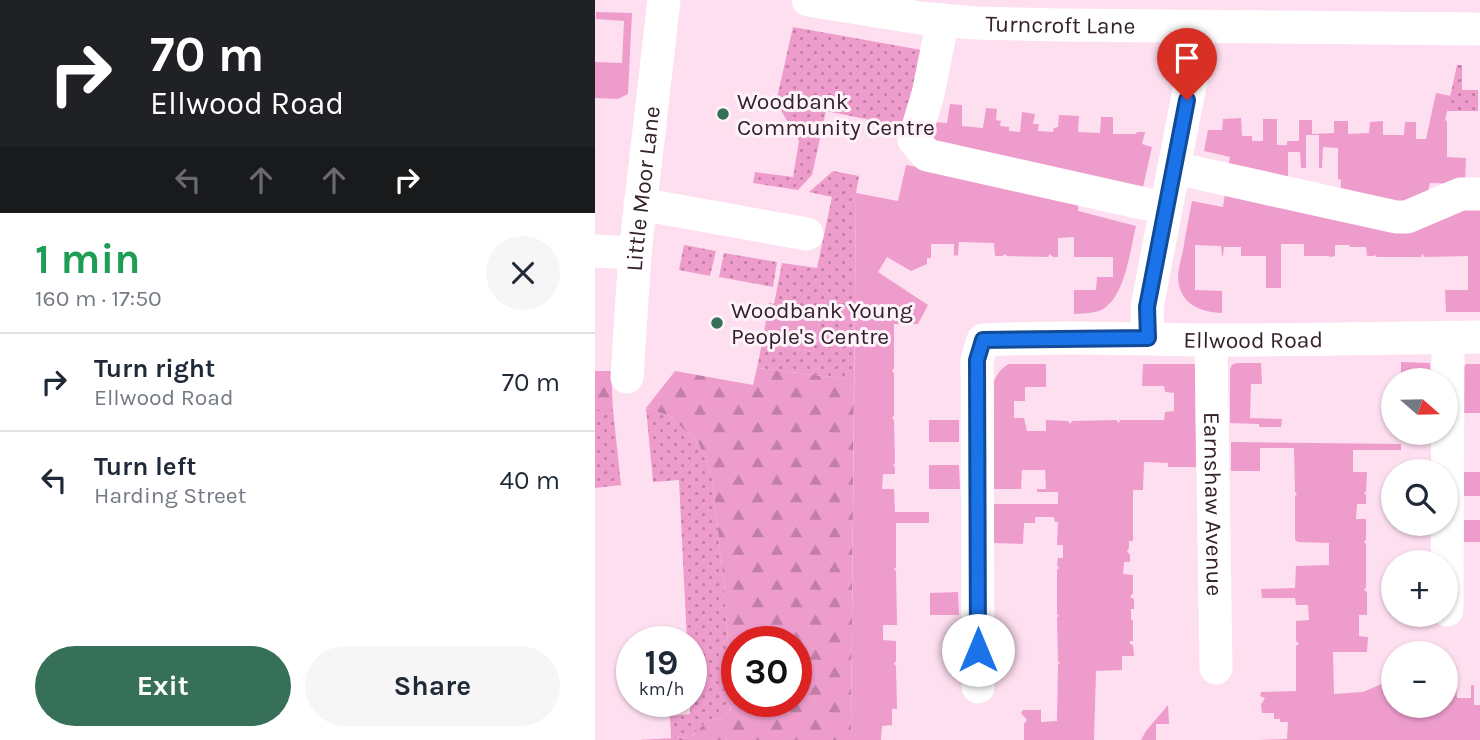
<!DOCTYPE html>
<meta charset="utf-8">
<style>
body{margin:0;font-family:Karla,sans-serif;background:#f6f6f7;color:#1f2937;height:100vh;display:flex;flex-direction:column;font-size:26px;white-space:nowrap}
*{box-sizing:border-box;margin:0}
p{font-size:23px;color:#747a83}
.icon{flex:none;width:38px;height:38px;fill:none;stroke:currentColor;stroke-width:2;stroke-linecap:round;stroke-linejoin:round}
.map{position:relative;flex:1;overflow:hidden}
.drawer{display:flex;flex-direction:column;background:#fff;width:595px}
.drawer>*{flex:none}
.hud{background:#202124;color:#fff;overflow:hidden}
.needle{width:46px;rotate:110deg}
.fabs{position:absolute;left:786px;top:368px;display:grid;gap:14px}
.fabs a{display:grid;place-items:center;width:77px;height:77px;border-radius:50%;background:#fff;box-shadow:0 2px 5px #0004;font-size:35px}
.speed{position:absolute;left:21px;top:626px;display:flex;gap:14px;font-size:35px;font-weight:700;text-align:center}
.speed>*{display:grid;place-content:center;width:91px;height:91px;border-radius:50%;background:#fff;box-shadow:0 2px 5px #0004;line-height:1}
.speed small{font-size:18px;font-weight:400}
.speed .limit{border:10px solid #d22;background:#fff;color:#111}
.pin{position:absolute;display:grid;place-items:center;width:60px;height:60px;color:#fff;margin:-72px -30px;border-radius:50% 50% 50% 0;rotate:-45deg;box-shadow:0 0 7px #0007}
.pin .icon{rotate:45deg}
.me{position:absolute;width:77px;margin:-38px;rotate:0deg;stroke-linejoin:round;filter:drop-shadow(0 0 5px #0008)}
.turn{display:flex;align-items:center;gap:24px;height:147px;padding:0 35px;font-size:32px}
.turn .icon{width:91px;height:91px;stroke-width:2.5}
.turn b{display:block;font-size:49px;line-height:60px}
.lanes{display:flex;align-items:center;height:66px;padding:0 35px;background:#0003;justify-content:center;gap:35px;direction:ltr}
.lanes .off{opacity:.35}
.round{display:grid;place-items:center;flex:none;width:74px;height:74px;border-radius:37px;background:#f6f6f7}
.head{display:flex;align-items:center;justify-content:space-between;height:119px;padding:0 35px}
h1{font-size:42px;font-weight:700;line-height:52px;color:#1e9e55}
.primary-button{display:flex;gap:14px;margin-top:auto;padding:14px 35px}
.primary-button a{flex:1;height:80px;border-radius:42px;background:#377059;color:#fff;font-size:28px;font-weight:700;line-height:80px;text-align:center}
.primary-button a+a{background:#f6f6f7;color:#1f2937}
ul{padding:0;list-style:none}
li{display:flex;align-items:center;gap:21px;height:98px;padding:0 35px;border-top:2px solid #e0e1e3}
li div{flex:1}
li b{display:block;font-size:26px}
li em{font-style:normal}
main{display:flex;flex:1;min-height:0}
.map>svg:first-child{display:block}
.grass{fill:url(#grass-dots)}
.forest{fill:url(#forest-firs);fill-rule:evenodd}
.garden{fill:#ee9ccc}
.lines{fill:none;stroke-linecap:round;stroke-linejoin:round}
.minor{stroke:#fff;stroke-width:33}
.route-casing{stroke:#114b97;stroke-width:18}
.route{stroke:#1a73e8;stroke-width:12}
.poi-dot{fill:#377059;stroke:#fef3f9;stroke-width:2.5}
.labels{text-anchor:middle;stroke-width:6;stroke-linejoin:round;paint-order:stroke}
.street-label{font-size:23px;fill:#34212c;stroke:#fef3f9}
.poi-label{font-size:23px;fill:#34212c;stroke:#fef3f9;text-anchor:start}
</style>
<main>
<section class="drawer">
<div class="hud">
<div class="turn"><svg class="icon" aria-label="right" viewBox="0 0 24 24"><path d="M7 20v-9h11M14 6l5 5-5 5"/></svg><div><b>70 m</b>Ellwood Road</div></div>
<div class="lanes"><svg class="icon off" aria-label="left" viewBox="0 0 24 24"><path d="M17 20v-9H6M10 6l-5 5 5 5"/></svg><svg class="icon off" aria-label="ahead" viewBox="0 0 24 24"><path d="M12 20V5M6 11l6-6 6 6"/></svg><svg class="icon off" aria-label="ahead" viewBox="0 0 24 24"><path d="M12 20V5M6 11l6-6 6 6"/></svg><svg class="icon" aria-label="right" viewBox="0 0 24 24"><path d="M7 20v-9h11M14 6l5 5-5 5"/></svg></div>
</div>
<div class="head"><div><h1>1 min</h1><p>160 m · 17:50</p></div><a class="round"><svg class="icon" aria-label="close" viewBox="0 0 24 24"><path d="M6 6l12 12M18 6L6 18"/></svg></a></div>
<ul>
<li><svg class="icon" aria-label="right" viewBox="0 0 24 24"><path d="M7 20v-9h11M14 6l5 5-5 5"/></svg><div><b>Turn right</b><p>Ellwood Road</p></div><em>70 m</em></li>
<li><svg class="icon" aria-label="left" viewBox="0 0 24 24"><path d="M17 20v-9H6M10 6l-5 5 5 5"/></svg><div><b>Turn left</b><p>Harding Street</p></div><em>40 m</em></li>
</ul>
<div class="primary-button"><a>Exit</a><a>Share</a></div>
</section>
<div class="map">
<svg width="885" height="740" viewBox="0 0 885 740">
<defs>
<pattern id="grass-dots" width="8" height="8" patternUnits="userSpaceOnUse" patternTransform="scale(1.75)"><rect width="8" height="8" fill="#ee9ccc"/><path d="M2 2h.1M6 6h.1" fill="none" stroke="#c27fa6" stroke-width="1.8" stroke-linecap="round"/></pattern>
<pattern id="forest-firs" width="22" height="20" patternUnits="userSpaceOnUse" patternTransform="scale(1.75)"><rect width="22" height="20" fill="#ee9ccc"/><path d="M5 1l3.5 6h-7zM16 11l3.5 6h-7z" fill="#c27fa6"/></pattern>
</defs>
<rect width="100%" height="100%" fill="#fedff0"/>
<path class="grass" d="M198,27L332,51L316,114L307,122L295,124L231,111L217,175L203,190L158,183L160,172L198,177L204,141L181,102Z
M862,65H867V90H883V111H852Z
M238,171L264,176L261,193L259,380L162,368L167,343L218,352L226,313L179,304L187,263L222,268L237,197L214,192Z
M89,245L121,251L115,276L84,270Z
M129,253L182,262L178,287L124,277Z
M51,408L75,416L104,444L117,476L129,585L137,697L135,712L127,718L111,722L96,737L76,738L75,716L95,714V702H96V642H92L84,480L58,482Z
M0,410H18L26,485L0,488Z"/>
<path class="forest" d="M162,368L259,380L256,740H44L96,737L111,722L127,718L135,712L137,697L129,585L117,476L104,444L75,416L51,408L80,371L158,385ZM142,642H201V702H142Z
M0,371H16L18,410H0Z"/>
<path class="garden" d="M1,12L37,13L33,94L23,99L0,98V62L27,63L29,21L1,19Z
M841,93L856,96L850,120L852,121V157L871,158L870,184L835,183L830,204L745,199L746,180L743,179V148L728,147L727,168H724V135H711V168H706L705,152H693V187L632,173L635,157L609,151L613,130H627L628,119L646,118L647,136H657V141H668V119H682V145H692V141H704V120H717V134L739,133V121H753V134L774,133L775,122L788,121V135H809L810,122H821V139H831Z
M355,104L367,105V126L388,128L391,108L402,109L401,120L406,121L405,126L414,127V131L425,132L427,112L440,114L438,124H444L443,131L458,132L459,128L463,127L464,115L484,116L483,132L505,133L506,117H518V134H541L542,132H550L547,144L557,147L546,196L336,147L339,122L352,123Z
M311,165L484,195L483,211L541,226C535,250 531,291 511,307C502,314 490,313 479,314V290H501L502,277H518V257H479V237L463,238V257H458L455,254L453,257L412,256L409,254L408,256H400L399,243L364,242L363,256L361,255L359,256V244H336V258H332V264L316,271L292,257L283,272L333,305L323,324H299V368L297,371L299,373V415L297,418L299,420L300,463L298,465L300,467V474H288L287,489H299L300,512H334V523H301V567L299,569L301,571L302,625H288V640L301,641V661L299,664L301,666L302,709H297V725L287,726L286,740H256L261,193L303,201Z
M631,187L709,205L885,201V312H851L850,290H873V256L830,257L827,254L826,257H782L780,255L779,256H772L771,247H755L754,245H740V256L735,257L733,255L732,256H709V244H686V288H671V256H646V247H629L628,256H627L626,246L600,245V290L627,291V313C605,312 585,304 583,279C583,268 587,256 589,245C591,231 594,216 597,201L628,207Z
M174,303L226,313L218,352L167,343Z
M806,362L835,363V380H806Z
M641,363H666L667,384H656L655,418L687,419L686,427H664V424L635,423V369L637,365Z
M414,364H451V387H430V401H419V418H429L432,431H451V420L473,421L475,424L477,421L521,420L524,423L525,420H569L570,412L579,411V393L570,392L569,386H547L548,364H600L601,467H573V463L549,462L548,490H538V541H534V548L532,551L535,555V562H529L528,574L538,575V593L535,597L539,599V609H536V620H538V641H535V644L538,645L539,656H527V670L501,671L499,740H429V724L432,720L426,713L428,710H446V722L462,721L463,664L465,663L463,661L462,617L464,616L462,614V570L464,568L462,565L463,558H468V545H462L463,522H460L459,517H440V523H429L428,544L399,543V504H463V492H442V489H451L450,470H427L426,489H399V382C402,374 406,368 414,364Z
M871,364H885V413H869L868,368Z
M334,420H364V442H334Z
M636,442L806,444V450H758V472H772L771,492L769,493L771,495V504H762L761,519H771V540L769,542L771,544V588L769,590L772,592V615H764V636L773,637L772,652H738L739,694L768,692L789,683L790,686H798V705H850L851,685L854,688L856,685L861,684L862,698H876V685H879V705H885V740H662L692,739L693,722H685V719H679V713H667L666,705L670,698L665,696L666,692L701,691V646L704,644L701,641V621L714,620L713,605H701L700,598H667L666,589L700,588L701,566L734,565V543L703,542L700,540V496L702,494L700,492L699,448H665V471H636Z
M334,465H364L365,489H334Z
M869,472H885V496H869Z
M869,520H885V542H869Z
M363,592L364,615H335V593Z
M573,705L574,724H561V740H546L551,731Z"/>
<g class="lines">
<g class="minor">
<path id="s1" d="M213,0L325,18L381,23L467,25L885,29"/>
<path d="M348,20L333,94L319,140L332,155L551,204"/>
<path d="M598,172L801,217H812L866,194H885"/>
<path d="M45,204L212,234"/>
<path d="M0,251L40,253"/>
<path d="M553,338L552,307L601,54L604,26"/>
<path id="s2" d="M616,340L621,668"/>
<path id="s3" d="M32,377L40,253L69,0"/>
<path d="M852,610L853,337"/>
<path id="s4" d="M383,687L382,360L388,340C465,336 542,339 618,340C707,340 796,338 885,337"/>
</g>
</g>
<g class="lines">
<g class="route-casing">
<path id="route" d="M383,650L382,360L388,340L553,338L552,307L592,100"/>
</g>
<use href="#route" class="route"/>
</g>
<g class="poi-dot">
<circle cx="128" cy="114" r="7"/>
<circle cx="122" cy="323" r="7"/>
</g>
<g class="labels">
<g class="street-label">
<text dy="8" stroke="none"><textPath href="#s1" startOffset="254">Turncroft Lane</textPath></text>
<text dy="8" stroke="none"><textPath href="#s3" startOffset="189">Little Moor Lane</textPath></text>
<text dy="8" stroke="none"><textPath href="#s4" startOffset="618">Ellwood Road</textPath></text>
<text dy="8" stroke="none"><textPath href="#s2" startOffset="164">Earnshaw Avenue</textPath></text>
</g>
<g class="poi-label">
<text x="142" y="109">Woodbank<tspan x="142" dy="26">Community Centre</tspan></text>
<text x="136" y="318">Woodbank Young<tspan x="136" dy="26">People's Centre</tspan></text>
</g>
</g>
</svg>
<div class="fabs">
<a><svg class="needle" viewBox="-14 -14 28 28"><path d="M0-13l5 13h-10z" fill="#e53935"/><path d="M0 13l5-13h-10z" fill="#747a83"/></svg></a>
<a><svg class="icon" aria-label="search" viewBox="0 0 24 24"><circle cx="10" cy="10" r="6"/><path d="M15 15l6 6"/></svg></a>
<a>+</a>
<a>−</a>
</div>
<div class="speed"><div>19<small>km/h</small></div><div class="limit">30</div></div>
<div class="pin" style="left:592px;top:100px;background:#d93025"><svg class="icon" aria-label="arrive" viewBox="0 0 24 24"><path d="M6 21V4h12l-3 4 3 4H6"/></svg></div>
<svg class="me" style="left:383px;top:650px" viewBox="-20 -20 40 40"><circle r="19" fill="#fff"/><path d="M0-13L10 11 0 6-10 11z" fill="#1a73e8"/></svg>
</div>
</main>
